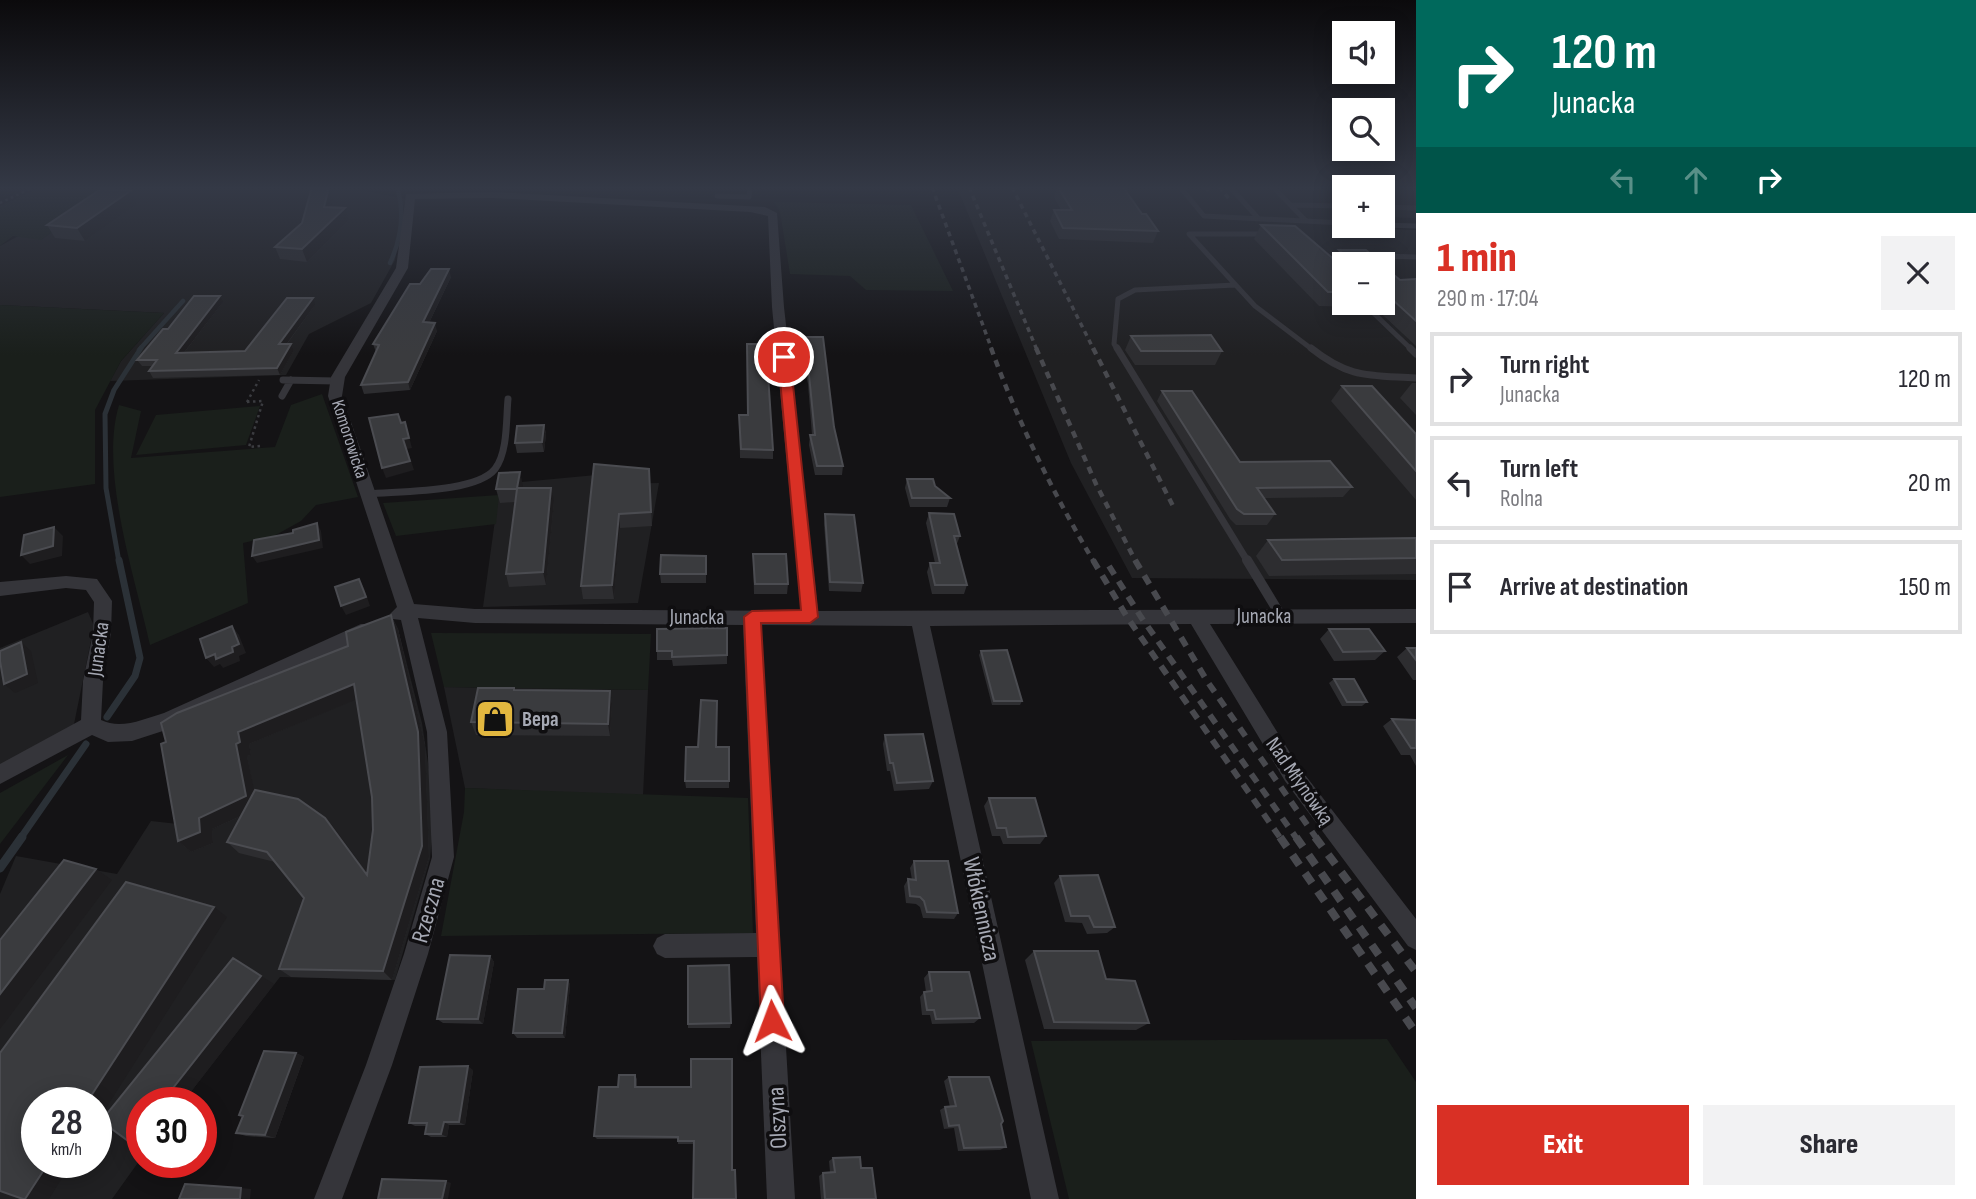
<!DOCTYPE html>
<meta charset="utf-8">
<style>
body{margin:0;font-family:"Sofia Sans Condensed",sans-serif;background:#f2f2f3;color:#2b2b33;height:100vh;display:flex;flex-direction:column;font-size:26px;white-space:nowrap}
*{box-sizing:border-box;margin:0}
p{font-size:23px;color:#7c7c81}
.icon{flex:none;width:38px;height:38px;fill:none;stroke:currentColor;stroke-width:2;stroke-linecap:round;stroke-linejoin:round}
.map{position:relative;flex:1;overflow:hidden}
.side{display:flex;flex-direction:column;background:#fff;width:560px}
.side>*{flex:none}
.top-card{background:#00695c;color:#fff;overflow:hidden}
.controls{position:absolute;left:1332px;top:21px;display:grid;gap:14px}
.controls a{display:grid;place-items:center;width:63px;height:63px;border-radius:0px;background:#fff;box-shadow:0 4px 18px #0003;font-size:35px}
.speed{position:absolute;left:21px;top:1087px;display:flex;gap:14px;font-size:35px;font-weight:700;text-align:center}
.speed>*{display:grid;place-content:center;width:91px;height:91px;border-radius:50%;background:#fff;box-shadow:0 4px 18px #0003;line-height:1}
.speed small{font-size:18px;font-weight:400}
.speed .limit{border:10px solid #d22;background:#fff;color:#111}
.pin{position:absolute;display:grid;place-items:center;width:60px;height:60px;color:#fff;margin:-30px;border:4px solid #fff;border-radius:50%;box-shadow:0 2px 7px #0007}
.me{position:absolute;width:77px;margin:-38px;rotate:357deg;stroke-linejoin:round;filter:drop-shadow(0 0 5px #0008)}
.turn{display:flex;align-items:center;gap:24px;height:147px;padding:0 21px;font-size:32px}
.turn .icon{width:91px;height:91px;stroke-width:2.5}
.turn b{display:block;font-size:49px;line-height:60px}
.lanes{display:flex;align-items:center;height:66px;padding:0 21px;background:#0003;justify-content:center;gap:35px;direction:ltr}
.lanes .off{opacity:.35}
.round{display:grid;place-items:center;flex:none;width:74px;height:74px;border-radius:0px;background:#f2f2f3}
.summary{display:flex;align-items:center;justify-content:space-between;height:119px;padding:0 21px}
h1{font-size:42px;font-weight:800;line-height:52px;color:#d93025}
.action{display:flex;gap:14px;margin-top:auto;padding:14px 21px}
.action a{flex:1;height:80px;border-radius:0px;background:#d93025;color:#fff;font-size:28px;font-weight:800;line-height:80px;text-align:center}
.action a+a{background:#f2f2f3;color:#2b2b33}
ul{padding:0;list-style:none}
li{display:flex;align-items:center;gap:21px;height:94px;margin:0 14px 10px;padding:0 7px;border:4px solid #e1e1e2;border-radius:0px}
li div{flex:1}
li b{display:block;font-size:26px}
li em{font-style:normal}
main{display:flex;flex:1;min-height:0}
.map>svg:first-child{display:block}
.built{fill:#202022;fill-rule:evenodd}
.green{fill:#1a1f1b}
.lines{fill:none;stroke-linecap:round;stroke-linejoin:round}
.stream-far3{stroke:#2b3137;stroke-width:4.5}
.stream-far2{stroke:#2b3137;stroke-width:5}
.stream-far1{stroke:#2b3137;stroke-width:7}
.stream{stroke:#2b3137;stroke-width:9}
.path{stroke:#3b3c40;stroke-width:2.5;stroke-dasharray:2.5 3.5;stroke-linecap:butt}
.service-far2{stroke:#35353a;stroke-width:5}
.service-far1{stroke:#35353a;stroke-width:7}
.service{stroke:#35353a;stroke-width:10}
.minor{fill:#35353a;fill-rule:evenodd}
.rail-far3{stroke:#48494e;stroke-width:3.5;stroke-dasharray:5 4.5;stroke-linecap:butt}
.rail-far2{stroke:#48494e;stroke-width:4.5;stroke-dasharray:7 6;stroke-linecap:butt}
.rail-far1{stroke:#48494e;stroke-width:6;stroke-dasharray:10 8;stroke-linecap:butt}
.rail{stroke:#48494e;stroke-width:8;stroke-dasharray:12 10;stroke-linecap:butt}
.wall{fill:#2d2d30;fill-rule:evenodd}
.shaded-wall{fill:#1e1d1f}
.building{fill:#3a3b3e;stroke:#4b4c51;stroke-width:2}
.route{fill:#d93025;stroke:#8d1f18;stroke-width:2}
.labels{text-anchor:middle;stroke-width:7;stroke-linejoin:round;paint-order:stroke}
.far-street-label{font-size:18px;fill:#a6a9b4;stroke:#0f0e10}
.street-label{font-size:21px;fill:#a6a9b4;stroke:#0f0e10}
.poi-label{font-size:21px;font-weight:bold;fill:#a6a9b4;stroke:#0f0e10;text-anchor:start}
.near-street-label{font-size:24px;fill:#a6a9b4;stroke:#0f0e10}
</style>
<main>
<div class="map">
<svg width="1416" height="1199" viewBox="0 0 1416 1199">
<rect width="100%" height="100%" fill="#141315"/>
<path class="built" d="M108,187H361L360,190L405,199L395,260L371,303L309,334L286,375L110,381L121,361L164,313L0,305V246Z
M957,187H1416V218L1383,217L1382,187H1344V216L1338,217L1344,226L1350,227L1416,230V580L1132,578L1071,463ZM1344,264H1382V303H1344Z
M596,475L597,484L659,483L638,603L483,607L500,484Z
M88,612L94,626L73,729L0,769V648Z
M398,629L422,723L432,789V836L430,859L395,980L280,977L183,1102H142V1157L112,1199H0V894L16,856L117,874L151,821L178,824L167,737L330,652ZM37,1102H96V1162H37Z
M444,687L648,690L643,796L465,788Z"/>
<path class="green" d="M41,187H108L93,197L94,204L41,240L13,236L0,246V206Z
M774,202L911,205L953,291L866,290L850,276L790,274L780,212Z
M0,305L164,313L121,361L95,410V484L0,497Z
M322,394L358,497L316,505L301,521L274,536L243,543L248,603L150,645C135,577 99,471 119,405L141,411L131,458L275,447L291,405Z
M260,406L246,445L136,455L156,415Z
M499,495L496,524L396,536L383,503Z
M431,633L651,634L648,690L444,687Z
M68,755L0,844V793Z
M465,788L748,798L753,933L441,936L464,812Z
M1387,1039L1416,1082V1199H1069L1031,1041Z"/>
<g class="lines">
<path class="stream-far3" d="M390,263C401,239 405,213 397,187
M139,350L183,301"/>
<path class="stream-far2" d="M119,562L106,488L105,414L114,390L141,348"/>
<path class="stream-far1" d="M107,717L135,676L140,658L119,560
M20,839L86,744"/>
<path class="stream" d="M0,868L22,837"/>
<path class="path" d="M0,203L34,187
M247,402L262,401
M247,402L259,380
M260,446L249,447L263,401"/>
<path class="service-far2" d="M1180,187L1204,216L1344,223
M1230,187L1258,218
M1273,187L1306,221
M717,196L749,197L750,187
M1291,205L1344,206
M1382,207L1416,208
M1382,225L1416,226
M1268,234H1189L1255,306L1313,350
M1382,256L1416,257
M1363,303L1412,350
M1118,350L1114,344L1118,299L1135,290L1235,285"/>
<path class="service-far1" d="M1117,348L1248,562
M1311,348C1350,379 1369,375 1416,378
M1410,348L1416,354
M283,380L336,381
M282,396L291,380
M368,494C398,491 476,493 495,469C508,452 506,419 508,399"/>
<path class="service" d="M1247,560L1281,616"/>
<path class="minor" d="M493,192L765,207L777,213L784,307L818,611L1416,609V623L1210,624L1299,767L1416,919V950L1408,946L1285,781L1191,624L930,626L1059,1199H1031L912,626L761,625L795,1199H767L757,957L665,958L657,954L653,946L657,938L665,934L756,933L743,625L475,623L418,618L447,732L454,857L428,954L392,1065L342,1199H314L366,1065L404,954L432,857L427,732L401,620L393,619L390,614L397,607L328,396L331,377L396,268L406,194ZM493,198L750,212L768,216L772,307L801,611L475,609L414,604L342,396L345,377L408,268L415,199Z
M66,576L97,579L112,601L111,633L103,681L101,720C121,730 144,719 164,713L361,624H373L376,629L373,634L169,729L132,741L108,742L92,735L0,784V764L81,720L83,681L93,633L94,602L86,590L66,588L0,596V582Z"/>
<path class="rail-far3" d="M932,187L992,350
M969,187L1037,350
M1012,187L1094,350
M1205,187L1210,193
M1219,187L1231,201"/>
<path class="rail-far2" d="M991,348C1018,422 1054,495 1094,562
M1036,348L1096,484L1136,562
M1093,348L1175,510"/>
<path class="rail-far1" d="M1093,560L1127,617L1281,839
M1135,560L1207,681L1317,839
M1109,566L1141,617L1297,839"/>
<path class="rail" d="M1280,837L1416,1033
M1296,837L1416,1008
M1315,837L1416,972"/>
</g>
<path class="wall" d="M1057,187L1142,214L1158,231L1153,243L1059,239L1050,221L1054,210H1061L1054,197Z
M1240,187H1265L1264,189H1241Z
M130,191L137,204L85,241L55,238L47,225Z
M334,197L331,207L349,220L307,262L280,259L275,247L302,223Z
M1261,225L1334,259L1339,250L1382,264H1344V303H1362L1359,307L1319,306L1254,239Z
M1382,265L1400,280L1416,279V346L1370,303H1382Z
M451,277L429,323L437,331L410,390L364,394L361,385L376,352L373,344L420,284Z
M223,302L184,353L245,351L315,305L287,344H291L294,350L280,375L153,378L149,371L152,366H142L137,360L168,329Z
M1131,336L1222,351L1215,365H1135L1125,350Z
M805,337L834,427L843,466L842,475H815L809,445L810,435H812L808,384L801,353L802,344H805Z
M747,344L773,450V459L740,458L739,415H747Z
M1412,383H1416V415L1400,398Z
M1342,386L1416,434V500L1331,401Z
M1162,391L1240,462L1352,487L1343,497L1264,498L1275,514L1267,525H1236L1230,519L1157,401Z
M544,425L546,434L544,452L517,453L515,443Z
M594,464L649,469L652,526L620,528L614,599H583L581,586Z
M907,479L935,486L950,498L947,507H910L905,488Z
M523,486L522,488L554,501L546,585L509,587L506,574L515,502L500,503L496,489Z
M929,513L960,536L956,546L967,585L964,594H932L927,572L930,563H935L926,523Z
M825,514L863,583L861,592L829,591L824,524Z
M1416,538V574L1269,576L1256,556L1268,540Z
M753,554L788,584L787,594H754Z
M706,556V583H661L660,574Z
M391,615L398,629L425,745L429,857L392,980L291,977L279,969L304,898L275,862L239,853L227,842L241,816L212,829L213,843L191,852L178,841L161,744L348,646ZM356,699L372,797L373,830L368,874L325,818L254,791L247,756L251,755L249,744Z
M727,628V664L673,666L672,660H657V651Z
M1329,629L1385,651L1375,660L1334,661L1320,639Z
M1407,648H1416V680H1413L1397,657Z
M981,651L1022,701L1020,705H992L979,655Z
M1334,679L1367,702L1362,706H1342L1329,683Z
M515,690L610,691L612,704L610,736L476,735L471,722Z
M1392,719L1416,720V766L1410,755H1401L1383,726Z
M885,735L933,781L929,789L894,791L890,771H887L883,744Z
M698,747H716L729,781V788H686L685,781Z
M989,798L1046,836L1040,844H1003L1000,836H992L984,806Z
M914,861L958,913L954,919L923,918L920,907L916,904L906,903L904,886L908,879L912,880L910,868Z
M1060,876L1115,927L1107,933L1087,934L1082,923L1065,922L1054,883Z
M1034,951L1106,979L1149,1023L1136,1030L1044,1029L1025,960Z
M490,956L494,962L483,1024L443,1023L437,1019Z
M929,972L980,1018L974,1023L932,1024L930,1015H922L920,997L924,992H926L924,978Z
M568,980L570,985L565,1038H517L513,1033L544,989Z
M731,1023L730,1028H688V1024Z
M296,1053L304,1057L275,1138L246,1136L236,1133Z
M473,1070L465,1125H449L447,1137H431L425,1134L427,1126H415L409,1123Z
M635,1075L637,1079V1087L732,1170L736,1199L694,1144H678V1139H597L594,1136L618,1087Z
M949,1077L1001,1124L1006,1147L1000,1150L958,1151L954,1128L944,1129L940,1110L945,1107H950L944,1081Z
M833,1158L861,1168L876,1199H821L819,1176L823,1173L830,1172L829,1161Z"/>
<path class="shaded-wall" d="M329,187H331L334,197L328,219L324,207Z
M130,191L137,204L85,241L77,228Z
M345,208L349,220L307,262L302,249Z
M449,269L451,277L425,331L423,322Z
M220,296L223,302L179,359L176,353Z
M313,298L315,305L282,350L279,344Z
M435,323L437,331L410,390L408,382Z
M291,344L294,350L280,375L277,368Z
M405,422L412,448L407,449L414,470L386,478L382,468L403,439Z
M544,425L546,434L544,452L542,442Z
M520,472L523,486L521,502L517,488Z
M551,488L554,501L546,585L543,572Z
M619,514L620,528L614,599L612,585Z
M317,523L321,531L323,548L257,563L252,556Z
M54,527L63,536L62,556L30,564L21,555Z
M359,579L364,588L370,606L346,615L341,606Z
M391,615L398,629L425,745L429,857L392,980L383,971Z
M232,626L239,635L246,653L239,656L240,661L223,668L220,664L214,667L206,658L232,647Z
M21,642L31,651L38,683L15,693L4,684Z
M354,684L362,697L249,744L251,755L247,756L258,808L212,829L213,843L191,852L178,841L199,818L236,744L238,732Z
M610,691L612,704L610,736L608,724Z
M325,818L335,829L376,886L367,875Z
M96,869L112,880L0,1029V994Z
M214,907L227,917L96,1124V1102H87Z
M490,956L494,962L483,1024L478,1019Z
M261,976L274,984L183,1102H162Z
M568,980L570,985L565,1038L562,1033Z
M296,1053L304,1057L275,1138L265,1135Z
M468,1066L473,1070L465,1125L459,1122Z
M444,1122L449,1125L447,1137L441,1134Z
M142,1129V1145L131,1143Z
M49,1162H72L49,1199H25Z
M446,1181L451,1183L448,1199H442Z
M241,1188L251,1189L250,1199H240Z"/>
<path class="building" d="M312,187H329L324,207L345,208L302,249L275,247L302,223Z
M1058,187H1123L1142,214H1146L1158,231L1063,228L1054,210H1072Z
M101,189L130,191L77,228L47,225Z
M1261,225L1295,226L1344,268V292H1328Z
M1339,250H1366L1382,264H1354Z
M1382,265L1400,280L1416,279V321L1382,290Z
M431,269H449L423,322L435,323L408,382L361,385L379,345L373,344L410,284H420Z
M194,296H220L176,353L245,351L287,298H313L279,344H291L277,368L149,371L157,360H137L163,329H168Z
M1211,335L1222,351H1141L1131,336Z
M805,337H823L834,427L843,466H817L810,435H815L809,375L802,344H807Z
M747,344H766L773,450L741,449L739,415H748Z
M1342,386H1372L1416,434V471Z
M1162,391H1192L1240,462L1330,461L1352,487L1257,488L1275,514H1244L1237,509Z
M398,414L401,423L405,422L409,438L403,439L410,461L382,468L369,418Z
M544,425L542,442L515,443L517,426Z
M594,464L649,469L651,512L619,514L612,585L581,586Z
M520,472L517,488H551L543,572L506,574L517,489H496L499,473Z
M907,479H933L935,486L950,498H912Z
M929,513L954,514L960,536H954L967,585H935L930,563H940Z
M825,514L854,515L863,583L830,582Z
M317,523L319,540L252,556L254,540L293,533V530Z
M54,527L53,546L21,555L24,535Z
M1416,538V558L1282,560L1268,540Z
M753,554H786L788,584H755Z
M661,555L706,556V574H660Z
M359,579L366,597L341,606L335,587Z
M391,615L418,732L422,846L383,971L279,969L304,898L267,852L227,842L255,790L298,799L325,818L367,875L373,830L372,797L354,684L238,732L240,742L236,744L246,796L199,818L200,832L178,841L161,744L166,742L161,723L177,713L348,646L346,632Z
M232,626L239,644L232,647L233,652L216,659L215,654L206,658L200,639Z
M727,628V655L672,657V651H657V629Z
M1329,629H1369L1385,651L1343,652Z
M21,642L27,674L4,684L0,661V651Z
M1407,648H1416V660Z
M1007,650L1022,701H994L981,651Z
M1334,679H1354L1367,702H1347Z
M478,688H514V690L610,691L608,724L471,722Z
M701,700L717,701L716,747H729V781H685L686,747H698Z
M1392,719L1416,720V748H1411Z
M923,734L933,781L897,783L893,763H890L885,735Z
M989,798H1035L1046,836L1008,837L1006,828H997Z
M64,860L96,869L0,994V940Z
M914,861H948L958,913L927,912L924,901L920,897L910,896L908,879L916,880Z
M1098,875L1115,927H1094L1089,916H1071L1060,876Z
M126,882L214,907L87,1102H37V1162H49L25,1199H23L0,1191V1053Z
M1034,951H1098L1106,979L1135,981L1149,1023L1054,1022Z
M450,955L490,956L478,1019H437Z
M233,958L261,976L162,1102H142V1129L131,1143L101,1121Z
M729,965L731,1023L688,1024V966Z
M929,972H969L980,1018L936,1019L934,1010H927L924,992L932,991Z
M545,980H568L562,1033H513L518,989H544Z
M264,1051L296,1053L265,1135L236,1133L243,1116L239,1115Z
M691,1059H732V1170H735L736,1199H693L694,1141H678V1137L594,1136L599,1087H618L619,1075H635V1087H691Z
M468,1066L459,1122H444L441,1134H425L427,1123H409L420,1067Z
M949,1077H989L1003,1121L1001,1124L1006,1147L964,1148L959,1125L949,1126L945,1107L956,1106Z
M860,1157L861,1168H872L876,1199H825L823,1173L835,1172L833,1158Z
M382,1179L446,1181L442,1199H378Z
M185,1184L241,1188L240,1199H179Z"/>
<linearGradient id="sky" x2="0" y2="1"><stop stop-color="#0b0a0c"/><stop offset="0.53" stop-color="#343946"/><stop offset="1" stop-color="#343946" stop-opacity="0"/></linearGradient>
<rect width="1416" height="355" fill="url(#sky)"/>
<path class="route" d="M784,354L790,357L818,617L810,623H761L784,1021L780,1029L772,1032L764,1029L761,1021L744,617L752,611L801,610L778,357Z"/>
<defs>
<g id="shop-square" transform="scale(2.0125)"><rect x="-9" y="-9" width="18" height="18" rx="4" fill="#e2b73f" stroke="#0f0e10"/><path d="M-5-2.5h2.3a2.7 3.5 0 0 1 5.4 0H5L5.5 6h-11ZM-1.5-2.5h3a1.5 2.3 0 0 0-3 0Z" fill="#111"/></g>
</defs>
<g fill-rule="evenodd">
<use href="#shop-square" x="495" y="719"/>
</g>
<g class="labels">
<g class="far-street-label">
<text transform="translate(350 439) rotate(72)" y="6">Komorowicka</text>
</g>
<g class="street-label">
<text x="1264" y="623">Junacka</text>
<text x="697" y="624">Junacka</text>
<text transform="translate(98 649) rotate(-82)" y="7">Junacka</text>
<text transform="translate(1300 781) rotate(55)" y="7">Nad Młynówką</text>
</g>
<g class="poi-label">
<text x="522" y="726">Bepa</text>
</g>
<g class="near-street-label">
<text transform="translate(982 909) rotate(78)" y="8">Włókiennicza</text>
<text transform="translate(428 910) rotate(-74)" y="8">Rzeczna</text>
<text transform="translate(777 1118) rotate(-93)" y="8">Olszyna</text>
</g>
</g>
</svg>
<div class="controls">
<a><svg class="icon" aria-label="sound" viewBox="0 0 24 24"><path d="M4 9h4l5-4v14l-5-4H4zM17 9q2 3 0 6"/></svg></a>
<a><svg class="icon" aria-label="search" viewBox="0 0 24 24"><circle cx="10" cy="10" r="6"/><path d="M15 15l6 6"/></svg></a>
<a>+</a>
<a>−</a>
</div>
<div class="speed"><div>28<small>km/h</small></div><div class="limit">30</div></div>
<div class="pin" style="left:784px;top:357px;background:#d93025"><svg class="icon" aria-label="arrive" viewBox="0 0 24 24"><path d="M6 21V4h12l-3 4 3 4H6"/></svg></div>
<svg class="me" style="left:772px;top:1021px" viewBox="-20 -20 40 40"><path d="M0-17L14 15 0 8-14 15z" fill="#d93025" stroke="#fff" stroke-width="4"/></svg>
</div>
<section class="side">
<div class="top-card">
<div class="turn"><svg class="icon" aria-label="right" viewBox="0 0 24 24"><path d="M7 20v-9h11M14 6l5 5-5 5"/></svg><div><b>120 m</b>Junacka</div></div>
<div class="lanes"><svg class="icon off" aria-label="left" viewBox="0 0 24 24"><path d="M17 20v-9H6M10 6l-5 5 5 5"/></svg><svg class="icon off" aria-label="ahead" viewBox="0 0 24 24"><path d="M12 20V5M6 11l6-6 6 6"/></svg><svg class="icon" aria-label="right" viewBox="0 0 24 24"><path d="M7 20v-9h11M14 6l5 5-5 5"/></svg></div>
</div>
<div class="summary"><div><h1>1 min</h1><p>290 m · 17:04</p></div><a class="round"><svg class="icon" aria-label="close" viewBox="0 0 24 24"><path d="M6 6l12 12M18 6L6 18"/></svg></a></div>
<ul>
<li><svg class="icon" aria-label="right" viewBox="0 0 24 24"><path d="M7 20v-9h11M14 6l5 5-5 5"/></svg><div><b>Turn right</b><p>Junacka</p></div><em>120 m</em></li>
<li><svg class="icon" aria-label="left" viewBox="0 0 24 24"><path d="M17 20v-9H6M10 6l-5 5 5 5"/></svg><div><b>Turn left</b><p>Rolna</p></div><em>20 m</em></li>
<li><svg class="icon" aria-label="arrive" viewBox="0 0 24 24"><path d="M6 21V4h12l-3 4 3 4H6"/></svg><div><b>Arrive at destination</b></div><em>150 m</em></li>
</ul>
<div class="action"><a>Exit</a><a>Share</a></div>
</section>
</main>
